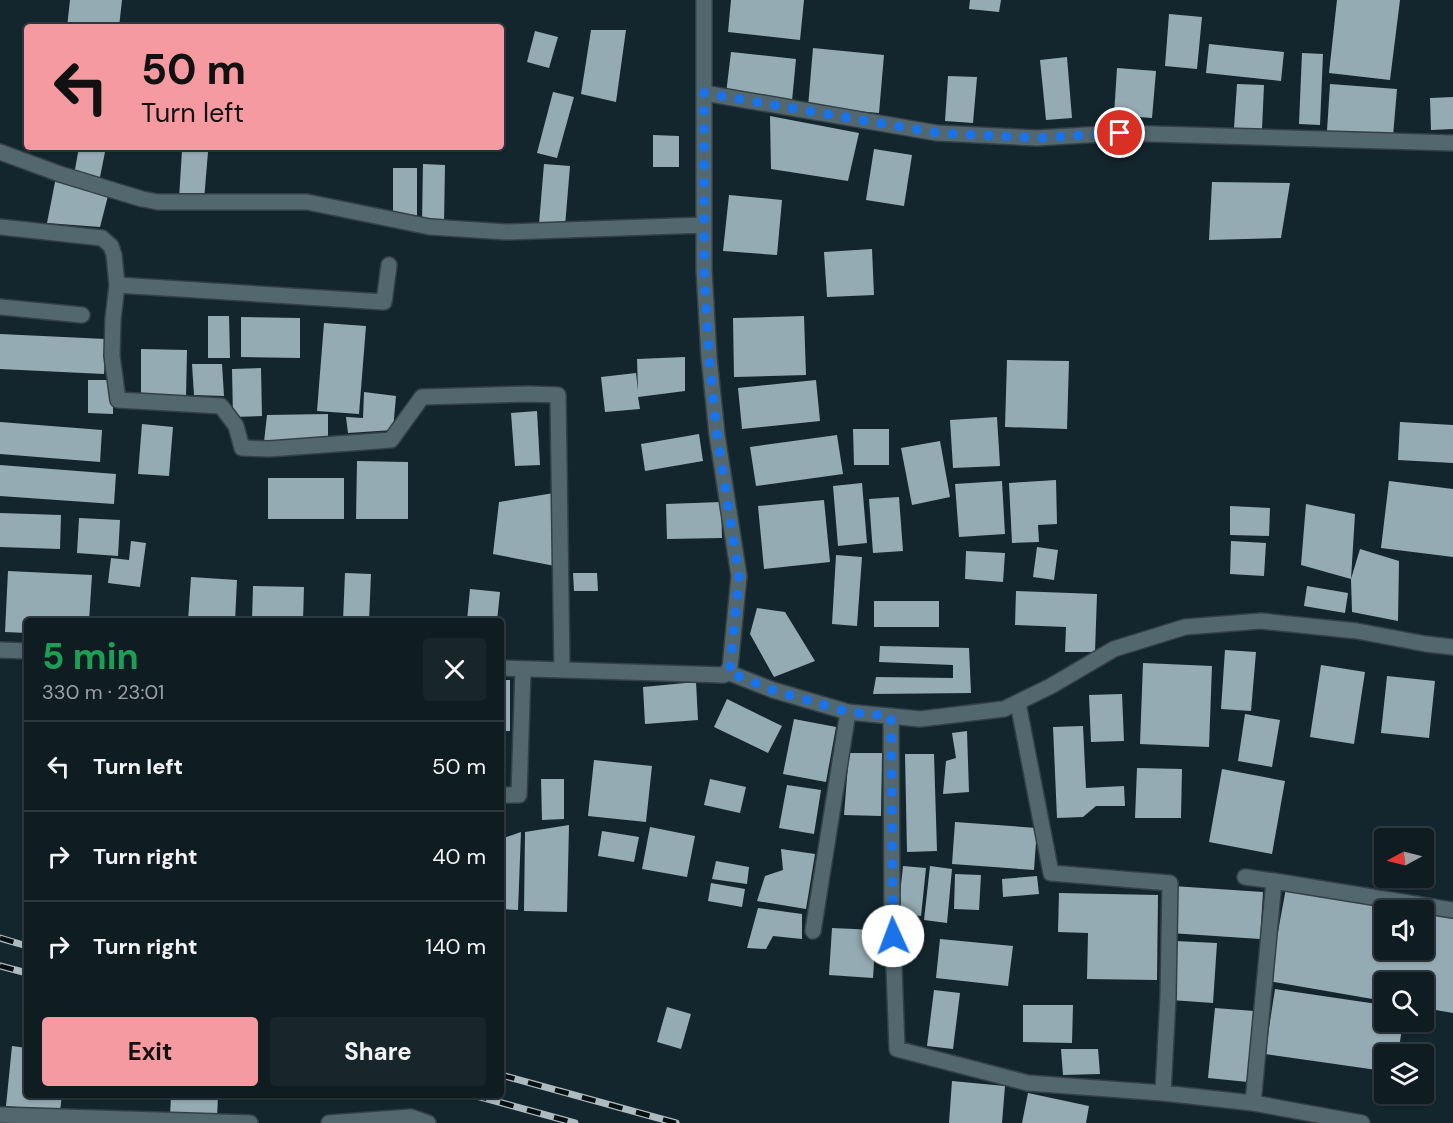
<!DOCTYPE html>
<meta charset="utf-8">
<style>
body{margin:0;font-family:"DM Sans",sans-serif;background:#18252a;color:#f1f3f6;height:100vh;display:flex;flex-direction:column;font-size:22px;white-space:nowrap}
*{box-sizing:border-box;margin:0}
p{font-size:20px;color:#9ba1a5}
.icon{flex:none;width:33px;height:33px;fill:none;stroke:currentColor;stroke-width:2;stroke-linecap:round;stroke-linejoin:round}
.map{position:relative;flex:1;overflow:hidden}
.side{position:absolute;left:24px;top:618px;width:480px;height:480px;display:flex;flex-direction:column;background:#0f1c22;border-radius:6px;box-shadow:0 2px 4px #0004,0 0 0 2px #2f3a40}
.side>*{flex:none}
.guide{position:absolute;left:24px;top:24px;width:480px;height:126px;border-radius:6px;box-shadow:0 2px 4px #0004,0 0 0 2px #2f3a40;background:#f49aa0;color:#111;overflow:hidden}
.needle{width:39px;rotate:263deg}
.buttons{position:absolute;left:1374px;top:828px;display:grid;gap:12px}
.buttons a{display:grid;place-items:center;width:60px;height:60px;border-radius:6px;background:#0f1c22;box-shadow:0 2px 4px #0004,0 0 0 2px #2f3a40;font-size:30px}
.pin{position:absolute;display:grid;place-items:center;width:51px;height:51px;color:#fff;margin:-26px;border:3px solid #fff;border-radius:50%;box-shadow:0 2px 6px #0007}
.me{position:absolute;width:66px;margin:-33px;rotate:358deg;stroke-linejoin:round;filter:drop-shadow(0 0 4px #0008)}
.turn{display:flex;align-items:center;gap:21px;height:126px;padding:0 18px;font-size:27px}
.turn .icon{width:78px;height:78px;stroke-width:2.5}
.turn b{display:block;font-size:42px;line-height:51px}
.round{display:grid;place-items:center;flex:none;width:63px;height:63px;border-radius:6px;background:#18252a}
.summary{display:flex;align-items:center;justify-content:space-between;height:102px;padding:0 18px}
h1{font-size:36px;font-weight:700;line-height:45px;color:#1e9e55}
.button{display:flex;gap:12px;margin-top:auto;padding:12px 18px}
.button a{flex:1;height:69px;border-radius:6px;background:#f49aa0;color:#111;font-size:24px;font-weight:700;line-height:69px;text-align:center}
.button a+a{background:#18252a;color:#f1f3f6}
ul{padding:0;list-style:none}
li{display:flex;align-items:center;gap:18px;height:90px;padding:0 18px;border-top:2px solid #2f3a40}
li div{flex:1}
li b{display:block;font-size:22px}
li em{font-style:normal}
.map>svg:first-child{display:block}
.building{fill:#95abb3}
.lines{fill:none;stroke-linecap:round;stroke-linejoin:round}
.lane-casing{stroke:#334146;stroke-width:18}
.street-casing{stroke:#334146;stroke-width:18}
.lane{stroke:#53676f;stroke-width:15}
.street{stroke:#53676f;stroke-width:15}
.rail-casing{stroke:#adbabf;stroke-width:7}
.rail{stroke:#060e11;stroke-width:4.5;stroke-dasharray:14;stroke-linecap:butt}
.route{stroke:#1a73e8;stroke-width:10;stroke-dasharray:0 18}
</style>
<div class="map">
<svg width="1453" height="1123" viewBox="0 0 1453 1123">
<rect width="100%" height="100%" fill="#14262d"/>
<path class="building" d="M70,0H122L119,27H67Z
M731,0H804L800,40L728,32Z
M970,0H1001L999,12L969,9Z
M1337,0H1400L1390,80L1329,73Z
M1169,14L1202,17L1197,69L1165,66Z
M591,30H626L616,102L581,94Z
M535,31L558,37L549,68L527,62Z
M1209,44L1284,52L1281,81L1206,73Z
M813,48L884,55L879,113L808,107Z
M731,52L796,59L792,101L726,94Z
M1302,53L1323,54L1320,125L1299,124Z
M1067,57L1072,118L1046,120L1040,60Z
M1117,68L1156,71L1152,118L1114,115Z
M948,76L977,77L973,123L945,121Z
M1237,84L1264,85L1262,129L1234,128Z
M1330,84L1397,89L1393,136L1327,131Z
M553,92L574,97L557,158L537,153Z
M1453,97V129L1431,130L1430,98Z
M770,116L859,133L848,181L771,169Z
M653,135L679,136V167H653Z
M79,147H106L99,182L74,175Z
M874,149L912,155L904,206L866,200Z
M182,150L208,152L204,200L179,199Z
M423,164L445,165L444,223H422Z
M544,164L570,166L565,226L539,224Z
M393,168H417V216L393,214Z
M56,177L109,192L100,227L47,223Z
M1212,182L1290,183L1281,238L1209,240Z
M729,195L782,200L777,255L723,251Z
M872,249L874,295L827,297L824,252Z
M208,316H229L230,358H208Z
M804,316L806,375L734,377L733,318Z
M241,317L300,318V358L241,357Z
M324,323L366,326L359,414L317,411Z
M0,334L106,339L104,374L0,369Z
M141,349L187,350L186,397H141Z
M685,357V391L638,397L640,409L605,412L601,377L636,373L638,391L637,359Z
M1007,360L1069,361L1067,429L1005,427Z
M192,364H222L224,396L194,395Z
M261,368L262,416L233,417L232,369Z
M88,380H113V414L88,413Z
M816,380L820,421L742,429L738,388Z
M364,392L396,396L393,430L348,433L346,417L363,418Z
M537,411L540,465L515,466L511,413Z
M328,414V439L264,442L267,415Z
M997,417L1000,466L953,468L950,420Z
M0,422L102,430L100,462L0,454Z
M1400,422L1453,425V463L1398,460Z
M142,424L173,427L169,476L138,474Z
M853,429H889V465H854Z
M699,434L703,461L645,471L641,444Z
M837,435L843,474L756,486L750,447Z
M940,441L950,497L912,505L901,448Z
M357,461L408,462V519H356Z
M0,465L116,474L114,504L0,496Z
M268,478H344V519H268Z
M1056,480L1057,524L1038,525L1039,542L1012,543L1009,483Z
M1002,481L1005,534L959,537L955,484Z
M1389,481L1453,489V557L1381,548Z
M862,483L867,543L838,546L833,486Z
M554,493L555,566L493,554L499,502Z
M899,497L903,551L873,553L869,499Z
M824,500L830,562L764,569L758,506Z
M721,502L722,538L667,539L666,504Z
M1306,504L1355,514L1351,579L1301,565Z
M1230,506L1270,508L1269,536L1230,535Z
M0,513L61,515L60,549L0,547Z
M79,518L120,520L118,556L77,553Z
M131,541L146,543L140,587L108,583L111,558L129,560Z
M1231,541L1266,543L1264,576L1230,574Z
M1037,547L1058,550L1054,580L1033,577Z
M1360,549L1399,561L1398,621L1352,612L1351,579Z
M966,551L1005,553L1003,582L965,579Z
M836,555L862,557L857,626L832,624Z
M8,571L92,575L89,621H27V633L5,632Z
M345,573L371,574L369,621H343Z
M573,573H597L598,591H574Z
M191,577L237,580L235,621H188Z
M253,586L304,587L303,621H252Z
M1307,586L1348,593L1345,613L1304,606Z
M470,589L500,592L497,621H467Z
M1016,591L1097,594L1095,652H1065L1066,627L1015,625Z
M874,601H939V627H874Z
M757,608L785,612L815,661L774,677L750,634Z
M880,646L969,648L971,693L873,694L876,677L953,678V665L879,662Z
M1225,650L1256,652L1251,711L1221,709Z
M1143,663L1212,666L1209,747L1140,744Z
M1321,665L1365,672L1354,744L1310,737Z
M1387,676L1435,681L1429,738L1381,733Z
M501,680H510V731H501Z
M696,682L698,720L645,724L643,687Z
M1122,694L1124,741L1091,742L1089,695Z
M727,699L782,726L768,753L714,727Z
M1245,714L1280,720L1272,767L1238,761Z
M794,719L836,727L826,782L783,774Z
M1083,726L1086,788L1124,786L1125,806H1096L1083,817L1057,818L1053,727Z
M967,731L969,792L943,794L946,761L956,758L952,733Z
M849,753H882L881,816L844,815Z
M905,754H934L937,851L907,852Z
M594,760L652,766L646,822L588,816Z
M1137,768L1182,769L1181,818H1135Z
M1222,769L1285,781L1272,854L1209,842Z
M541,779H564V819L542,820Z
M710,779L746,787L740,813L704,805Z
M787,785L821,790L814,834L779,828Z
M955,822L1037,828L1034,870L952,864Z
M569,825L567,912L524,911L525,832Z
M650,827L695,836L687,877L642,869Z
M602,831L639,837L634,862L598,856Z
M521,832L518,910L501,909V839Z
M781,849L815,854L806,909L757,901L765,876L783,870Z
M716,861L749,867L747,884L712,879Z
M903,866L926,868L921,916L898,914Z
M930,866L952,869L947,923L924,920Z
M955,874L981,875L979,910L954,909Z
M1037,876L1039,894L1003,897L1002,879Z
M711,883L745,889L742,907L708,901Z
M1173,886L1263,892L1260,939L1170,933Z
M1286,888L1410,910H1384V950H1424V912L1453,917V1013L1424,1008V982H1384V1001L1269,981Z
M1059,893L1158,895L1157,980L1087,979L1088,933L1058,932Z
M758,908L802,914V939L773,936L766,949L747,948Z
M832,928L876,930L873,978L829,975Z
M940,939L1013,946L1008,986L936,978Z
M1175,941L1217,943L1213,1003L1171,1000Z
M1275,989L1384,1005V1022H1403L1398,1054H1384V1071L1265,1054Z
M934,990L960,993L953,1049L927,1046Z
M1023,1005H1073L1072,1043L1023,1042Z
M667,1007L691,1014L681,1049L657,1042Z
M1215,1008L1254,1011L1248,1082L1208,1078Z
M12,1046L27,1048V1095H62L60,1111L6,1106Z
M1061,1049H1098L1100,1074L1063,1075Z
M952,1081L1005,1086L1002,1123H949Z
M1028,1093L1089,1106L1086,1123H1022Z
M171,1095H218L217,1119L170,1117Z"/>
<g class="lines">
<g class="lane-casing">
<path id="lane" d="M0,307L82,315
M0,1115L250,1123
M329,1123L411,1117L428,1123"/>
</g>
<g class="street-casing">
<path id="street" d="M704,93L937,133L1037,138L1120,133L1453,143
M0,152L60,174L142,199L158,202H307L430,227L507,232L704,225
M0,227L102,238L111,246L114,255L117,285
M389,265L384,302L117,285L113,319L112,356L118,400L221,406L236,426L242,448L269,449L391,440L422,397L530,394L558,395L562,670
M0,650L27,651
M501,668L724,675L730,668L739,576L717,435L709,357L704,270V0
M727,672L773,690L848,712L920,719L1004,709L1051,686L1114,649L1185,627L1261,621L1357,631L1426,644L1453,647
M1018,703L1051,873L1170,883L1168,997L1163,1093
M891,716L892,913L897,1049L1028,1083L1163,1093L1253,1103L1362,1123
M501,795H519L523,669
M1245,877L1274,881L1453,910
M813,931L848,712
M1253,1103L1274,881"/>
</g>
<use href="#lane" class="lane"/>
<use href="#street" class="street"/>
<g class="rail-casing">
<path id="rail" d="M0,938L27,946
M0,966L27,973
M501,1075L676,1123
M473,1095L575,1123"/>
</g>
<use href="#rail" class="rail"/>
</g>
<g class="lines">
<path class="route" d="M893,936L891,716L848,712L772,690L728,672L730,668L739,576L717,435L709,357L704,270V93L937,133L1037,138L1120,133"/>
</g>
</svg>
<div class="buttons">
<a><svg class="needle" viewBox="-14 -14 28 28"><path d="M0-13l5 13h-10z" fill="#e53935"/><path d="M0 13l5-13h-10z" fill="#9ba1a5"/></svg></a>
<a><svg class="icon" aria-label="sound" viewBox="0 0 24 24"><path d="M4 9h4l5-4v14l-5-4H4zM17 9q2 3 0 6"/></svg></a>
<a><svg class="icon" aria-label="search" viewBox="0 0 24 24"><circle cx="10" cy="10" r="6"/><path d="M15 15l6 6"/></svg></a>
<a><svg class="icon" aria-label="layers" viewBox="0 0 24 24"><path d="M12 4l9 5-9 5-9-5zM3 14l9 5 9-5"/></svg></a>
</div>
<div class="pin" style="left:1120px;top:133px;background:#d93025"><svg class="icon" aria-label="arrive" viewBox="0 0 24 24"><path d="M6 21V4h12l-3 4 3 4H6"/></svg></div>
<svg class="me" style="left:893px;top:936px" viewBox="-20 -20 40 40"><circle r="19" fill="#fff"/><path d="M0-13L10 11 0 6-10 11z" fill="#1a73e8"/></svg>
<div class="guide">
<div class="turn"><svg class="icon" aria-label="left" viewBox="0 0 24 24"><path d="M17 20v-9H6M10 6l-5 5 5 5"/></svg><div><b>50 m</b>Turn left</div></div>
</div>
<section class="side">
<div class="summary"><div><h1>5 min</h1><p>330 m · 23:01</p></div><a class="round"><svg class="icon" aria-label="close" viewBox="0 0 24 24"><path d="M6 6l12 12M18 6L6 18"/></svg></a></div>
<ul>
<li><svg class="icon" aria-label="left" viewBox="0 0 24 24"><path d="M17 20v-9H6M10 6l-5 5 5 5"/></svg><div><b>Turn left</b></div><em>50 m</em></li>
<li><svg class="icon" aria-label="right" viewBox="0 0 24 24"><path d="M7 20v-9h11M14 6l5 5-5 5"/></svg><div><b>Turn right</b></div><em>40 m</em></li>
<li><svg class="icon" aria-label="right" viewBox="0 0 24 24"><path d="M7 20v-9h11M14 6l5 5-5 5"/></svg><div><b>Turn right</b></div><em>140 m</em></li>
</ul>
<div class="button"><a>Exit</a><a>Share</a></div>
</section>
</div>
